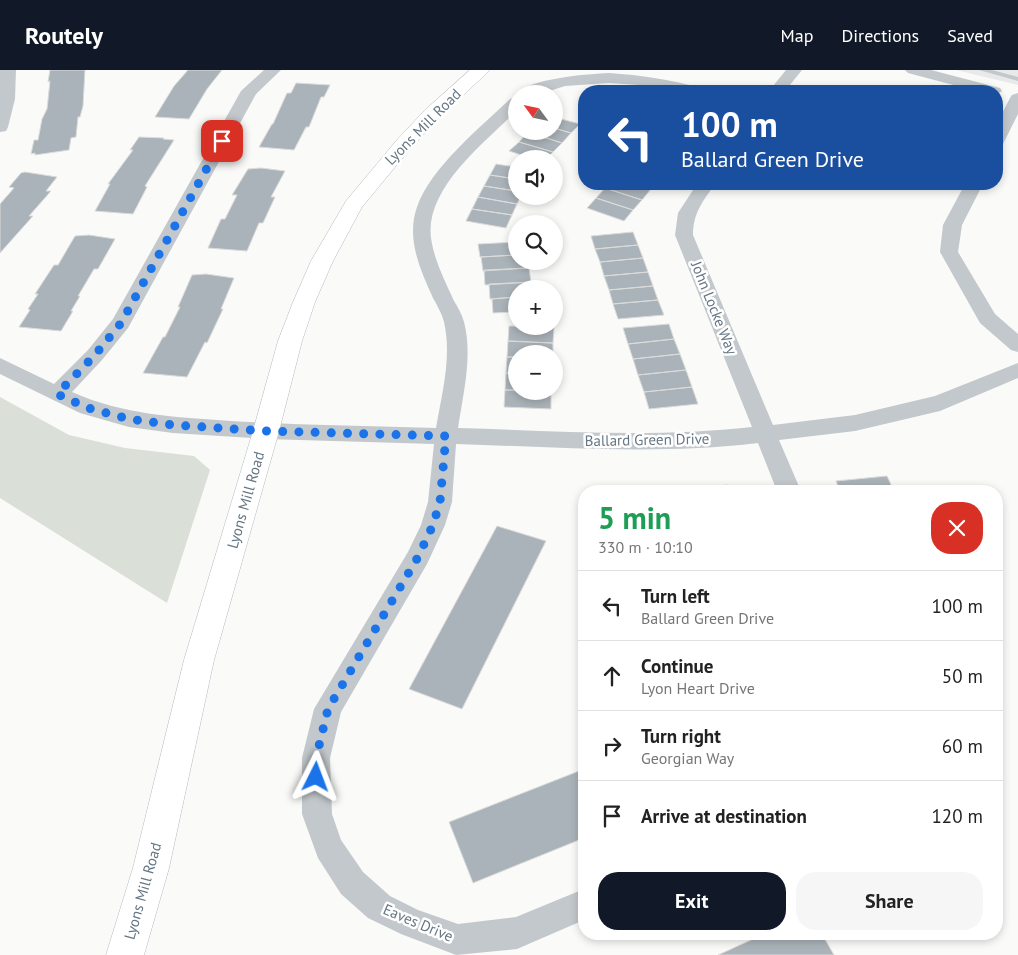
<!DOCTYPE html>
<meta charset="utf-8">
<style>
body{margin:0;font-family:"PT Sans",sans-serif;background:#f6f6f6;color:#222;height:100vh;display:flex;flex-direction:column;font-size:19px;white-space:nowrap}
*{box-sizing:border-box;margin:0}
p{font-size:16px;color:#767676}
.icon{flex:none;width:28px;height:28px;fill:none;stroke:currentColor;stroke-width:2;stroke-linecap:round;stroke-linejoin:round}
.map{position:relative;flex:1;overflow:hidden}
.details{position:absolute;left:578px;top:415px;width:425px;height:455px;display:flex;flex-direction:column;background:#fff;border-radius:20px;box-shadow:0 2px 8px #0003}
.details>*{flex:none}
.banner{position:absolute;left:578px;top:15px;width:425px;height:105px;border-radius:20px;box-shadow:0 2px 8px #0003;background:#1a4fa0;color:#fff;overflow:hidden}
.needle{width:32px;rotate:303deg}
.tools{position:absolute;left:508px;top:15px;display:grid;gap:10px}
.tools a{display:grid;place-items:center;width:55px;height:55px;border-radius:50%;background:#fff;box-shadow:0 2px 8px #0003;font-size:25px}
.pin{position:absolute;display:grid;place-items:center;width:42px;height:42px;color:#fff;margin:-21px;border-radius:10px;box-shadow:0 2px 8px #0006}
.me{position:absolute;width:55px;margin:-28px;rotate:3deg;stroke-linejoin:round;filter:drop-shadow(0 0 4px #0008)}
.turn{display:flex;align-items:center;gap:18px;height:105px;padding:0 20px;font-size:22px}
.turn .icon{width:65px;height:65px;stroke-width:2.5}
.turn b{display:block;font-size:35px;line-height:42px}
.round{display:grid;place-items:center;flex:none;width:52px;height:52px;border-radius:20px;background:#f6f6f6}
.overview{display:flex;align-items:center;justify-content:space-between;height:85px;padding:0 20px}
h1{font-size:30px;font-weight:800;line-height:38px;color:#1e9e55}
.action{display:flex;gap:10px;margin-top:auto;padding:10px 20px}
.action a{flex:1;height:58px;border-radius:20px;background:#111827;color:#fff;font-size:20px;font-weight:800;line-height:58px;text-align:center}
.action a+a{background:#f6f6f6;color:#222}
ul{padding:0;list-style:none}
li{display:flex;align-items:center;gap:15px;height:70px;padding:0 20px;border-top:1px solid #e0e0e0}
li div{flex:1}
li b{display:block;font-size:19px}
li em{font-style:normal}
header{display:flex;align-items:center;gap:30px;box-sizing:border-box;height:70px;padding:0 25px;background:#111827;color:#fff}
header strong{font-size:24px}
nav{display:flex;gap:28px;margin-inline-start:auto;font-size:18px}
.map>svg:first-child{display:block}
.built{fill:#e8e9e9}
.green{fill:#dadfd7}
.building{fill:#aab3b9;stroke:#dcdcda}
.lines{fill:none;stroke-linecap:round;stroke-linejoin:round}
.secondary-casing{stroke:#b3babf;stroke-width:1}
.service{fill:#c3c8cc;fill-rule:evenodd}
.minor{fill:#c3c8cc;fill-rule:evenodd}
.secondary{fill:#fff;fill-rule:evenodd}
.route{stroke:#1a73e8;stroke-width:9;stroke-dasharray:0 16.2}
.labels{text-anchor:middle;stroke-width:5;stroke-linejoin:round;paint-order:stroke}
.street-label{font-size:15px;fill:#657683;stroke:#fff}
</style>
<header>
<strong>Routely</strong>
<nav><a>Map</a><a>Directions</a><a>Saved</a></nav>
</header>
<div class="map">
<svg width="1018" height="885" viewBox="0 0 1018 885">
<rect width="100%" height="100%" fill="#fafaf8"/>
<path class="built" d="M956,0H1018V15Z"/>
<path class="green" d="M0,327L69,365L125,378L194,386L210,400L167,533L0,428Z"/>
<path class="building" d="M50,0H85L83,36L80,47H78L76,67L71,68L69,80L35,85V83L31,84L34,70H38L42,49L47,39L50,11L48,12Z
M188,0H222L207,19L189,49L155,47L174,16Z
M296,13L330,15L324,27H321L309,57H306L294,80L259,77L272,54H273L287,23H291Z
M554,47L580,54L571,63L554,58Z
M554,58L571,63L562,73L528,62L554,61Z
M528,62L562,73L553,82L519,72Z
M139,67L164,68L163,69L174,70L145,116L147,117L133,144L95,141L110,114H108L133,80H130Z
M519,72L553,82L546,89H534L509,81Z
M496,94L516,97V109L490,105Z
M261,98L285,101L271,127H275L263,153H259L247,181L208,178L221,149H225L237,125H232L248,99Z
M25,102L57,107L46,121H51L29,146H33L0,183V134L14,118L9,117L21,103Z
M490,105L516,109V121L484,116Z
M608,114H633L651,119L642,130L605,118Z
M633,114H656L651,119Z
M484,116L516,121V126H521L517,134L478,127Z
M605,118L642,130L633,140L596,128Z
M478,127L517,134L512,145L472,139Z
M596,128L633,140L624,151L587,138Z
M472,139L512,145L506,158L466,151Z
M633,162L638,175L595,179L591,166Z
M89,165L115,169L98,199H94L78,226H80L71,241H73L61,261L19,257L30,240L28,239L38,224H35L54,195H58L75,166Z
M516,172V185L480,187L478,174Z
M638,175L643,188L600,192L595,179Z
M516,185V191H526L527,198L483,201L481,187Z
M643,188L648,202L604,206L600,192Z
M529,198L531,212L485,215L484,200Z
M648,202L653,216L609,220L604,206Z
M206,204L234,208L221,239H223L207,273L205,272L187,307L143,303L163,267H165L180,237H178L192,205Z
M532,212L534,219H516V227L490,229L489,214Z
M653,216L658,230L613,234L609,220Z
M516,227V242L493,243L492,229Z
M658,230L664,245L618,249L613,234Z
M669,254L674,269L628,274L623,258Z
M509,256L554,257L553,273L508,271Z
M674,269L680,284L633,289L628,274Z
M508,271L553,273V284H516V287H507Z
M680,284L686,300L638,305L633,289Z
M507,287H516V304L506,303Z
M686,300L692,317L644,322L638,305Z
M506,303L516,304V320H505Z
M692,317L698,334L649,339L644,322Z
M505,320L551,321V339L504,337Z
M887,406L894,421H840L836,411Z
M728,415L730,421H677V420Z
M497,456L546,471L462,639L409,619Z
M584,699V768L473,813L449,752Z
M764,864H822L834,885H718Z"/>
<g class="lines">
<g class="secondary-casing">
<path id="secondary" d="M470,0H490L439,48L410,79L362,137L333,191L315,232L302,271L279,361L214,590L169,798L144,885H106L133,798L184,590L253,361L278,271L293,232L311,191L346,131L396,71L425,40Z"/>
</g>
<path class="service" d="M979,0H992L1018,7V11Z"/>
<path class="minor" d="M0,0H16L15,29L8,57L6,61L0,62Z
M264,0H281L256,24L128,258L102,290L72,322C123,345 176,347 231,351C299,355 368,356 436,358C442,323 452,287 444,252C442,244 437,235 433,228C420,199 406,169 417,137C431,97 480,58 510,29L516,27V41C484,74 420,121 432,174C436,194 446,213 454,231C458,237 462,245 464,252C473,286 463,324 458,358C556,361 655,368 752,357L675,165L678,143L697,114H715C703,131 693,143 693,165L773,355L855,345L935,326L1018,293V308L940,341L855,361L779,370L801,421H777L758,373C658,385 557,377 456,374L452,432L445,455L427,494L341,642L330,688L332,744L341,770L363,802L390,826L418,840L458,854L516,847L584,819V850L517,879L456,885L401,864L368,848L341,824L318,788L302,744V688L314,639L408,482L421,455L428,432L434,374L266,369L173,363L129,357L80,343L0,304V288L54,314L88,280L113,249L241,21Z
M786,0H802L785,21H769Z
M905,0H931L1000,18L1002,21L996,25V21H976L908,3Z
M609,3C641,5 671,10 702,18L704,21H678L654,16L609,13L565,16L540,24H517C529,8 590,4 609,3Z
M1018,23V44L1002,76L996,77V55L1010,28L1012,25Z
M965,114H983L962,155L958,182L995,244L1018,264V282L1011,280L980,253L940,182L943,155Z"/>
<use href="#secondary" class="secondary"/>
</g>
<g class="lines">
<path class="route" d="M222,71L121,253L95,285L57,324L88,338L129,349L173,355L266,361L446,366L440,432L433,455L418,487L328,639L316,688V707"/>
</g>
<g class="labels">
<g class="street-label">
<text transform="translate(423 57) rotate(-45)" y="5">Lyons Mill Road</text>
<text transform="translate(714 238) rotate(68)" y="5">John Locke Way</text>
<text transform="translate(647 370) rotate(-1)" y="5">Ballard Green Drive</text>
<text transform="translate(246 430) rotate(-74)" y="5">Lyons Mill Road</text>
<text transform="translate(143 821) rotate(-74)" y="5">Lyons Mill Road</text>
<text transform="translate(418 853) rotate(23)" y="5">Eaves Drive</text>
</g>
</g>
</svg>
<div class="tools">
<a><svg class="needle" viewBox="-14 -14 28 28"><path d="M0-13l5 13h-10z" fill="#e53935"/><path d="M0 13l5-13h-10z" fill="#767676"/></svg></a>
<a><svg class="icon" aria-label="sound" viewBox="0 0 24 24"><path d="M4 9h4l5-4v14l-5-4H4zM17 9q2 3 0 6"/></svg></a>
<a><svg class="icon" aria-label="search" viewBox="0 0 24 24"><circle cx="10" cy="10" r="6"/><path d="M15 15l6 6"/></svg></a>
<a>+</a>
<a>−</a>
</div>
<div class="pin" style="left:222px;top:71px;background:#d93025"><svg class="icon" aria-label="arrive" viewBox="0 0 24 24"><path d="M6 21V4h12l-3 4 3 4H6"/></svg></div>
<svg class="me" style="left:316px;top:707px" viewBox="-20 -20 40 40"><path d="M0-17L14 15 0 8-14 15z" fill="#1a73e8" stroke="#fff" stroke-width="4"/></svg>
<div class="banner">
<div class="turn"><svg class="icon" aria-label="left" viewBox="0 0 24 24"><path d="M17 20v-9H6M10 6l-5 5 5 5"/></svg><div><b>100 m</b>Ballard Green Drive</div></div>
</div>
<section class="details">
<div class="overview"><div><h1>5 min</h1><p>330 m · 10:10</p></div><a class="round" style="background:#d93025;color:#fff"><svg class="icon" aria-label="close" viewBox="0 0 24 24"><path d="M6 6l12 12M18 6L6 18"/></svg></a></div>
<ul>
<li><svg class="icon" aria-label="left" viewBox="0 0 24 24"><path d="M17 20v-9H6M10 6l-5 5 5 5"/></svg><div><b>Turn left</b><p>Ballard Green Drive</p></div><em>100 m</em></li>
<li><svg class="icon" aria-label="ahead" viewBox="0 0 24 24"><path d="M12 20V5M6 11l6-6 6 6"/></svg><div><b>Continue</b><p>Lyon Heart Drive</p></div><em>50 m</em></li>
<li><svg class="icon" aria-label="right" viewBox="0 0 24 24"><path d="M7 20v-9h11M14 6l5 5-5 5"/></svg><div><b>Turn right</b><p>Georgian Way</p></div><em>60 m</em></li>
<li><svg class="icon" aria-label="arrive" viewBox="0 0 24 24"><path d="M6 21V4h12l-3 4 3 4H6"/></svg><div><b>Arrive at destination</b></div><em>120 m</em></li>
</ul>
<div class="action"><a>Exit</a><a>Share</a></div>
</section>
</div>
